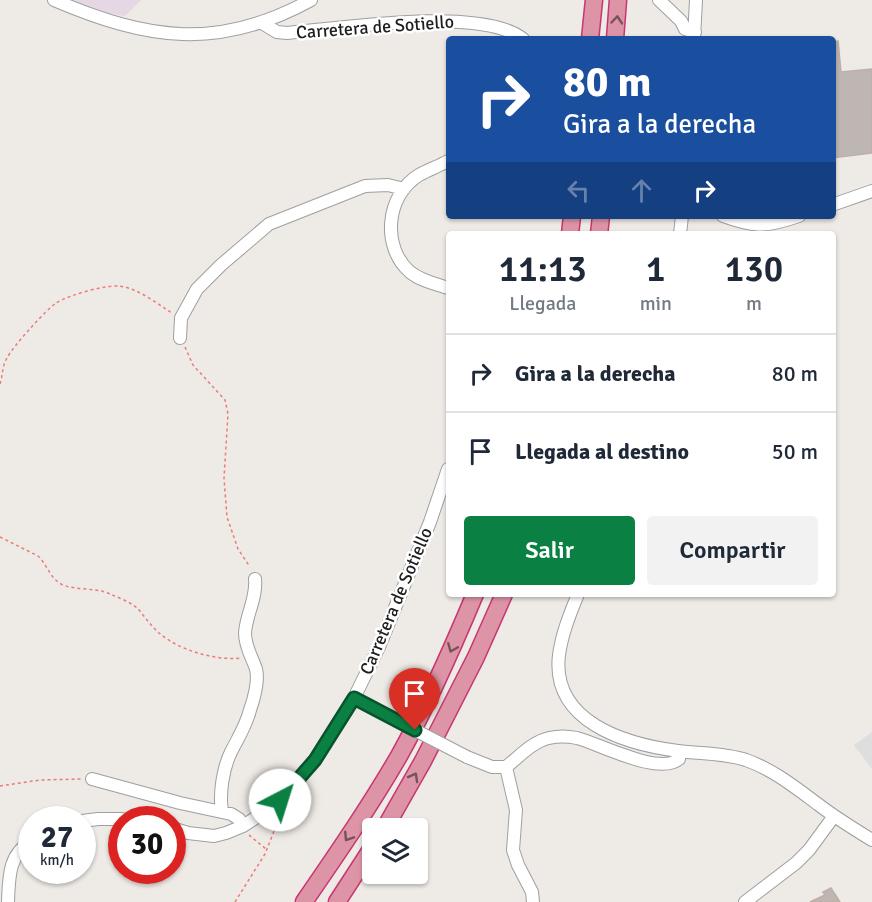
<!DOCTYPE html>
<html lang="es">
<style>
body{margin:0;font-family:Signika,sans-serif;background:#f2f2f3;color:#1f2937;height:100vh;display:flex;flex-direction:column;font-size:22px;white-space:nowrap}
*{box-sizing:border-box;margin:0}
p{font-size:20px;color:#747a83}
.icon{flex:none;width:33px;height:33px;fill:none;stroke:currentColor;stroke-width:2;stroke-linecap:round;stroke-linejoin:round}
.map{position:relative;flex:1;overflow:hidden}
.drawer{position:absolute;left:446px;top:231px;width:390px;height:366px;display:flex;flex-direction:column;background:#fff;border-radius:6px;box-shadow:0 2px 4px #0004}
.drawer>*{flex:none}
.banner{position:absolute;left:446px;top:36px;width:390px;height:183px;border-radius:6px;box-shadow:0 2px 4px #0004;background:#1a4fa0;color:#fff;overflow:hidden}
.tools{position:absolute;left:362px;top:818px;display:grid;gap:12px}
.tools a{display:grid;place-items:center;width:66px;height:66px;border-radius:6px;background:#fff;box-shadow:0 2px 4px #0004;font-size:30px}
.speed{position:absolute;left:18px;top:806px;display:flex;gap:12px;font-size:30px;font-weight:700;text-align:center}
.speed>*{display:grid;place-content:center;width:78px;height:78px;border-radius:50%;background:#fff;box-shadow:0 2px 4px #0004;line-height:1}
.speed small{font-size:15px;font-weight:400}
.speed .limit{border:9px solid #d22;background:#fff;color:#111}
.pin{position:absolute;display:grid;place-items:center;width:51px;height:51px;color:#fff;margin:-62px -26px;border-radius:50% 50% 50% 0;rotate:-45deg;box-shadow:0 0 6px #0007}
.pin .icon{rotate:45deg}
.me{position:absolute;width:66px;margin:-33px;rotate:40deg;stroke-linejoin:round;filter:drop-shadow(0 0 4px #0008)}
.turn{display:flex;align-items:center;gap:21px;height:126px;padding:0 18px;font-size:27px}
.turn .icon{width:78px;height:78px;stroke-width:2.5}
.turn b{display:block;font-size:42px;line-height:51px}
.lanes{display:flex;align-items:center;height:57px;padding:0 18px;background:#0003;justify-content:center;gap:30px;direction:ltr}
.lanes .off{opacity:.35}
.eta{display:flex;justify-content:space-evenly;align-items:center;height:102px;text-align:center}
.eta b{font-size:36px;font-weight:600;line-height:42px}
.primary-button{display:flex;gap:12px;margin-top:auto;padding:12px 18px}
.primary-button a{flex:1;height:69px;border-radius:6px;background:#0b8043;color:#fff;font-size:24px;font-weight:600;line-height:69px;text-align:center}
.primary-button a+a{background:#f2f2f3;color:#1f2937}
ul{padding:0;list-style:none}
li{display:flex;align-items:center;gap:18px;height:78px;padding:0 18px;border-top:2px solid #e0e1e3}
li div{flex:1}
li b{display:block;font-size:22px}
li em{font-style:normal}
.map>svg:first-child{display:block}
.industrial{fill:#e6d7e4}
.parking{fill:#dedede}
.building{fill:#beb6b2;stroke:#beb0a8;stroke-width:1.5}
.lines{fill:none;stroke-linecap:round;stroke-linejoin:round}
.minor-casing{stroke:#9f9f9f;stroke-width:14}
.highway-casing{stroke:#c83572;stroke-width:19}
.path{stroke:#ec7b77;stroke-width:1.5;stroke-dasharray:3 3;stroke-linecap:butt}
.minor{stroke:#fff;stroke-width:12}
.highway{stroke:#de94a7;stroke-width:16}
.minor-bridge-casing{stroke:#9f9f9f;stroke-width:14;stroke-linecap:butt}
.minor-bridge{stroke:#fff;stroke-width:12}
.oneway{stroke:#74535c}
.route-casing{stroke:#07532c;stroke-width:15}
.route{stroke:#0b8043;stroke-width:10}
.labels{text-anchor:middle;stroke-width:5;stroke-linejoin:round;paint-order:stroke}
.street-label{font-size:18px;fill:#1e1e1e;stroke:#fff}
</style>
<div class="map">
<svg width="872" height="902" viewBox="0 0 872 902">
<rect width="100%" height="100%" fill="#eeeae5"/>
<path class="industrial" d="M67,0H141L125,16L88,10Z"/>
<path class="parking" d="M872,732V769L854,745Z"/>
<path class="building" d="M838,41L841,72L872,69V153L832,158V42Z
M831,888L840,902H810L825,895L823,892Z"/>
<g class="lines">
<g class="minor-casing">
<path id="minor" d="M54,0C148,40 218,51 311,0
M659,0L681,21L685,29L695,32
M262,23L277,32L287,33C341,28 482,6 523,39
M694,38L696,0
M448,161C439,166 428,170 419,175C386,195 381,247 410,272C421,281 436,284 448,288
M832,205L872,191
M723,216C755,228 767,227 799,216
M680,234L682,216
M180,338L181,318L197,289L221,265L269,224L365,186L388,185L404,189
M578,594C570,614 562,633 559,655C551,722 625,744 678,751C701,754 724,753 746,760C774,770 796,788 819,805C836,818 854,829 872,840
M354,698L380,712
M467,757L492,767H506C520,756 532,742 549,738C558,736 567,736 577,738C600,744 659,776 679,759V751
M506,767L516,810L513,850L518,865L532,892L533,902
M92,779L180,803L231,814L239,819L243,826
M222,811C219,794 223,768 231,752C238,738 246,726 250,710C254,699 259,680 256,669C252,657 245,647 245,633C246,615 257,598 255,579
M82,821L98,819H122
M172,828L188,833L214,836L226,833L243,826L274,806L315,760L354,698L379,647L430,522L448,469
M8,902C9,878 8,854 32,841
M745,902L796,863L809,850L834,816"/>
</g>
<g class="highway-casing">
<path id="highway" d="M590,39L594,0
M615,39L618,0
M570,234L572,216
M599,234L601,216
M385,828L423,761L476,657L504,594
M304,902C337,854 370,806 399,756C428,704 452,649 475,594
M337,902L372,848"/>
</g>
<path class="path" d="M185,347L193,365L225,400L228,414L224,478L227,517L238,549L250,567
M0,384C3,375 2,366 7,358C13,346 46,310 56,303C69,295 104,285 119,286C138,288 156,303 172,313
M0,537L38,556C47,564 49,577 61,584C75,591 95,587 110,594C119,598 131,602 138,609C145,617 151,626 159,633C179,650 215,661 241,658
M0,786L40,780L82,779
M249,835L266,849
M235,902L265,854L280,816"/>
<use href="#minor" class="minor"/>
<use href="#highway" class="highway"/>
<g class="minor-bridge-casing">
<path id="minor-bridge" d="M380,712L467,757"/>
</g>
<use href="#minor-bridge" class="minor-bridge"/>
</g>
<defs><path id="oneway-chevron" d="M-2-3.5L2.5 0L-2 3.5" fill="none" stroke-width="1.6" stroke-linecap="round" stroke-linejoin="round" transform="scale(1.5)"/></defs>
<g class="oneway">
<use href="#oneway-chevron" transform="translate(617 20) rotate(-85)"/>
<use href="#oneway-chevron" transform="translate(452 648) rotate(112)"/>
<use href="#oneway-chevron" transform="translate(414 777) rotate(-61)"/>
<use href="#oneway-chevron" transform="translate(348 837) rotate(123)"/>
</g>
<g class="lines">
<g class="route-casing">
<path id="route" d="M280,800L315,760L354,698L415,730"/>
</g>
<use href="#route" class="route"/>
</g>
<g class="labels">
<g class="street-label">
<text transform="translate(375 27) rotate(-4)" y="6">Carretera de Sotiello</text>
<text transform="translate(396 601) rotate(-67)" y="6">Carretera de Sotiello</text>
</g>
</g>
</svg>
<div class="tools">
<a><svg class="icon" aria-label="layers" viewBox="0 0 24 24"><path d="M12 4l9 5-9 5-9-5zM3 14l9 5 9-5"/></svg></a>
</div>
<div class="speed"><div>27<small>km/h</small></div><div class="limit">30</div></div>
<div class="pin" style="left:415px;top:730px;background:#d93025"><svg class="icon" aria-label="arrive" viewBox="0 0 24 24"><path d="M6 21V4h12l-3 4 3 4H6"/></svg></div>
<svg class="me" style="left:280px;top:800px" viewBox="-20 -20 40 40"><circle r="19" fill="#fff"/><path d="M0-13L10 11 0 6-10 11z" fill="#0b8043"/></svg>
<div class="banner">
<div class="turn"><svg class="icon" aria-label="right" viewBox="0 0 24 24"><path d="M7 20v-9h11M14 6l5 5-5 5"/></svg><div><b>80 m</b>Gira a la derecha</div></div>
<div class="lanes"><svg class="icon off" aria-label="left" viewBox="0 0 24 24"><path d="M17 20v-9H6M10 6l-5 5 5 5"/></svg><svg class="icon off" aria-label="ahead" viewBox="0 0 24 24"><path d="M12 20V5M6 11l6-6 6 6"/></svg><svg class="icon" aria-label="right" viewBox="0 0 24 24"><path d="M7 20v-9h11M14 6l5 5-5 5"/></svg></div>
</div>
<section class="drawer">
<div class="eta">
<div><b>11:13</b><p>Llegada</p></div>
<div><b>1</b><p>min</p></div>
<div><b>130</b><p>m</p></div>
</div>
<ul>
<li><svg class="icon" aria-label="right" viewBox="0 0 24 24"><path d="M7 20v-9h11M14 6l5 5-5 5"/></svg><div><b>Gira a la derecha</b></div><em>80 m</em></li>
<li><svg class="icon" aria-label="arrive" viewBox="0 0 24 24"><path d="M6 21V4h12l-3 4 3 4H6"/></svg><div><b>Llegada al destino</b></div><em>50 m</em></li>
</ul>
<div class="primary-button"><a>Salir</a><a>Compartir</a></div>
</section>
</div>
